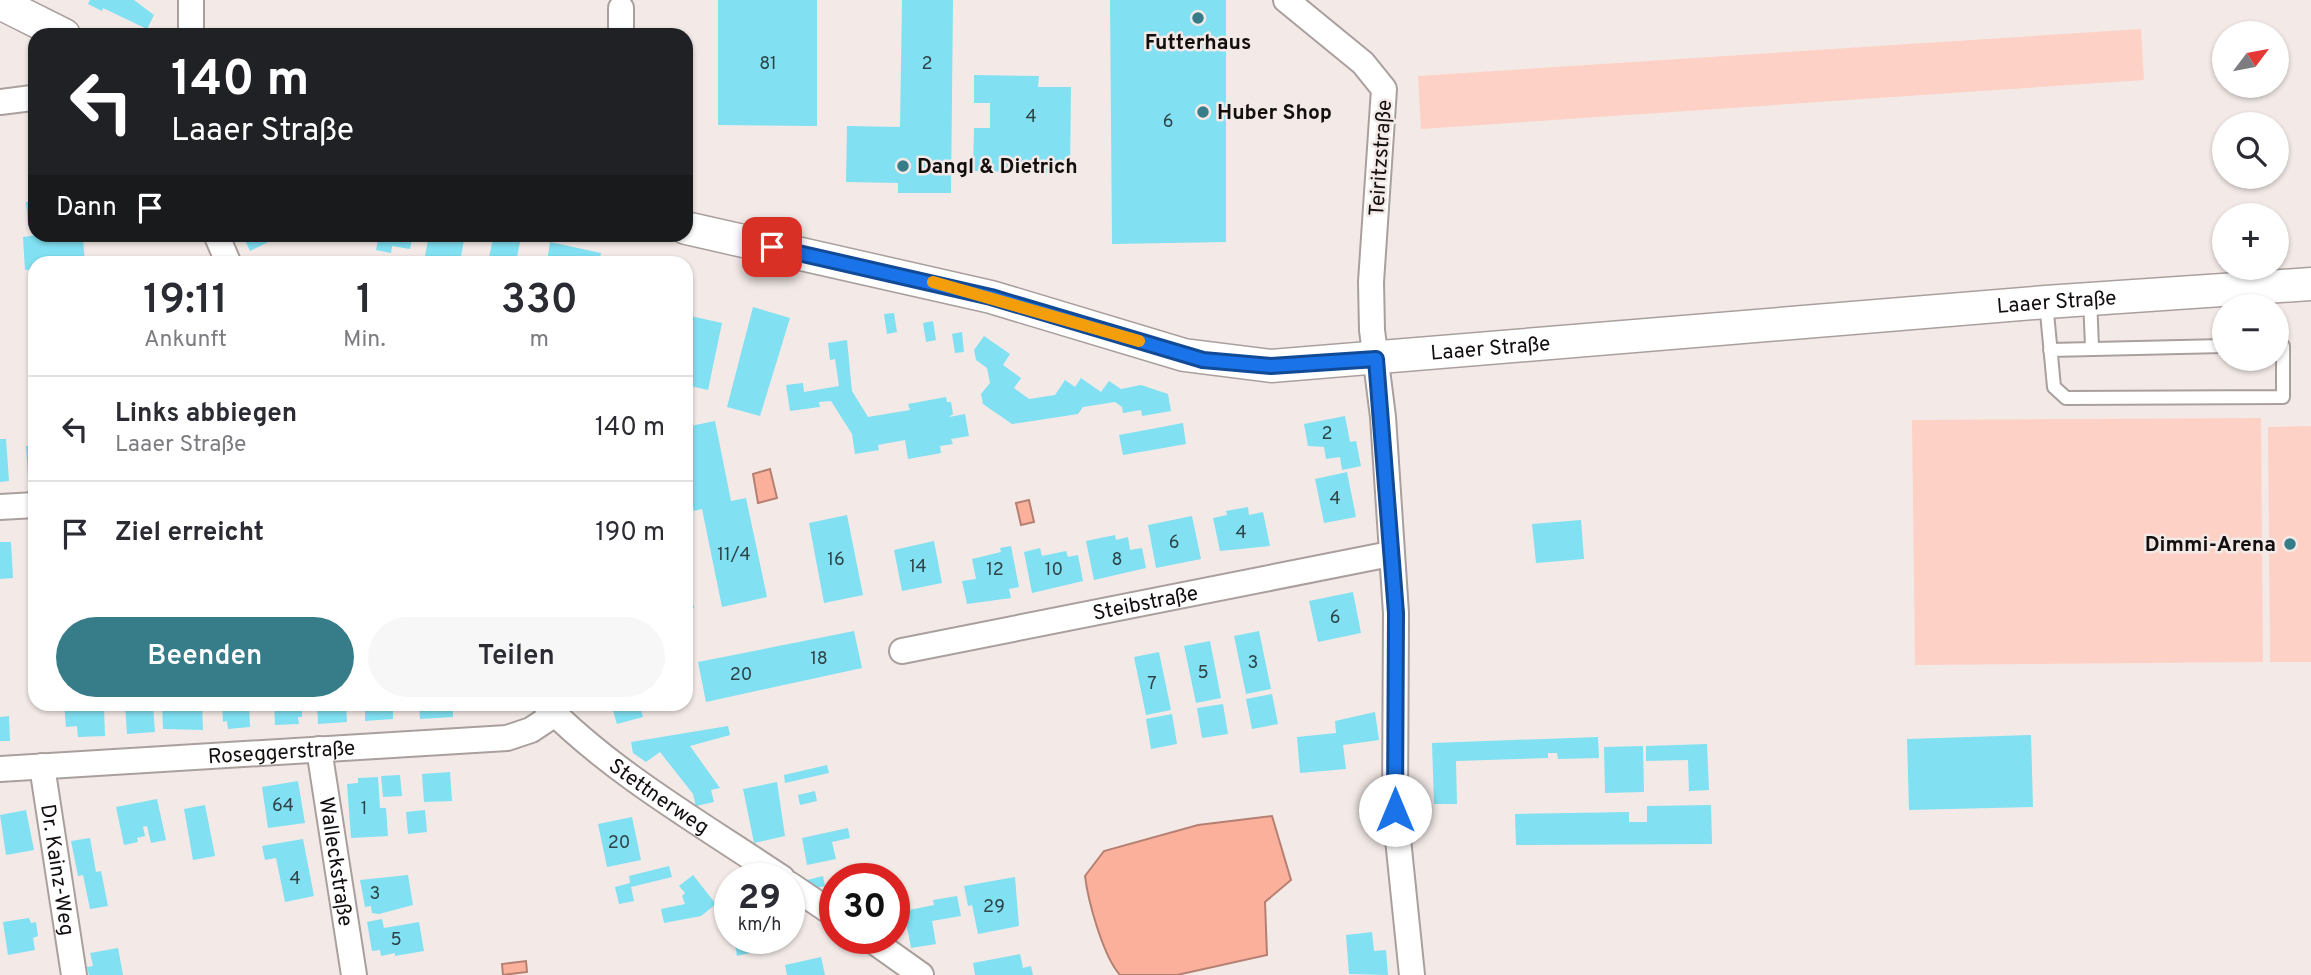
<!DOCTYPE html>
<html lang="de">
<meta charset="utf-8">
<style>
body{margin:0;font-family:Overpass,sans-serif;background:#f7f7f7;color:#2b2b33;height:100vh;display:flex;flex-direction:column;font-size:26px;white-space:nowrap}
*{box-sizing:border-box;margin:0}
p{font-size:23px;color:#7c7c81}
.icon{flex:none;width:38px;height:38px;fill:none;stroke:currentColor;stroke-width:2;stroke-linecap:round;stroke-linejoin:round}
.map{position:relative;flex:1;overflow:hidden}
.sheet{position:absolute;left:28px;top:256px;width:665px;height:455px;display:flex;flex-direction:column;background:#fff;border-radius:21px;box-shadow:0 2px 5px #0004}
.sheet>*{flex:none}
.guide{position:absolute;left:28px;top:28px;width:665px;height:214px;border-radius:21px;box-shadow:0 2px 5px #0004;background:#202124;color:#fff;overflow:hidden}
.needle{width:46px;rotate:58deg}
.tools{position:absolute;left:2212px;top:21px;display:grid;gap:14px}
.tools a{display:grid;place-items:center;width:77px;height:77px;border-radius:50%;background:#fff;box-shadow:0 2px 5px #0004;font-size:35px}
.speed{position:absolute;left:714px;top:863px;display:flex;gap:14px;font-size:35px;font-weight:700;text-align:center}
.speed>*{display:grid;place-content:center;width:91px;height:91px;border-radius:50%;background:#fff;box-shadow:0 2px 5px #0004;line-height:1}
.speed small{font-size:18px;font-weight:400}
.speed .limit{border:10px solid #d22;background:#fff;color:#111}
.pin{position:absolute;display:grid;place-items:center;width:60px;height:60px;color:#fff;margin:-30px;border-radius:14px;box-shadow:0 4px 10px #0006}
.me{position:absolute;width:77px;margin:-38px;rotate:0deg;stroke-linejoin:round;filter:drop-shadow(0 0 5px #0008)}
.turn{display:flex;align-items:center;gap:24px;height:147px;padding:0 28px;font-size:32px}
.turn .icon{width:91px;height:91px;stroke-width:2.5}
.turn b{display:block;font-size:49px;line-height:60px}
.then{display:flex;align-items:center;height:66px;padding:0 28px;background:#0003;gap:14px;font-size:26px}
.eta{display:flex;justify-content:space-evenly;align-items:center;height:119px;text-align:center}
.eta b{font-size:42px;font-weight:600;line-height:49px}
.button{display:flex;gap:14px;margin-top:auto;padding:14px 28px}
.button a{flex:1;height:80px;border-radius:42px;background:#377d89;color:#fff;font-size:28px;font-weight:600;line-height:80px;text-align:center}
.button a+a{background:#f7f7f7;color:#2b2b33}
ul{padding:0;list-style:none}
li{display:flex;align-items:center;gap:21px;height:105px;padding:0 28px;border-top:2px solid #e1e1e2}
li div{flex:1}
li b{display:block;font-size:26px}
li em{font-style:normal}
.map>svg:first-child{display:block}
.green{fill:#fdd1c5}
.water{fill:#fbb09c;stroke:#b58071;stroke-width:2}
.building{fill:#81e0f1}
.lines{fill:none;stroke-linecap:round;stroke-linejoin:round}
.service-casing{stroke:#a9a09d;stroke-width:16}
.minor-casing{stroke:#a9a09d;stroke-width:28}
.tertiary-casing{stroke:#a9a09d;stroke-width:35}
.service{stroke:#fff;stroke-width:12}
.minor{stroke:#fff;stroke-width:24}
.tertiary{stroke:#fff;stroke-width:32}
.route-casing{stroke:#114b97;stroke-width:18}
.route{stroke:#1a73e8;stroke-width:12}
.slow{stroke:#f59e0b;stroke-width:12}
.poi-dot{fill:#377d89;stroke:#f3eae7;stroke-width:2.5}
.labels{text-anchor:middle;stroke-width:5;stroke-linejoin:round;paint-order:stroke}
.number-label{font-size:18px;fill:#2e4347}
.poi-label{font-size:21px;font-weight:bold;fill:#120f0e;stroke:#f3eae7;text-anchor:start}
.street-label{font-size:21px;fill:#120f0e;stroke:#f3eae7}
</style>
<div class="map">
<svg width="2311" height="975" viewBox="0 0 2311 975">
<rect width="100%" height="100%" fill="#f3eae7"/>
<path class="green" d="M2141,29L2144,80L1421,129L1418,76Z
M2261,418L2263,662L1915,665L1912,420Z
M2311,426V662H2270L2268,427Z"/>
<path class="water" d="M770,469L777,498L758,503L753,474Z
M1029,500L1034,522L1021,525L1016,503Z
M1272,816L1291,880L1265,902L1267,955L1177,975H1120C1103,956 1088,901 1085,876L1104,851L1198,825Z
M526,961L527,972L503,975L502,964Z"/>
<path class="building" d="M90,0H134L154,15L147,29L103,8L102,11L88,4Z
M718,0H817V126L718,125Z
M902,0H953L951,193H898V183L846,182L847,126L900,127Z
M1110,0H1226V242L1112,244Z
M974,75L1039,76L1038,87H1071L1070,173L973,171L974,128H990V103H974Z
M35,201V226H28L26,202Z
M44,234H79L80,239H83L85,262H35V269L25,270L23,237Z
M242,234H285L250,251Z
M379,234H413L410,249L392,246L391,253L376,250Z
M429,234H465L460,262H424Z
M494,234L521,237L516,262H488Z
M550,242L601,253L599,262H547Z
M753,307L790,318L760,416L727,407Z
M894,313L897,332L887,334L884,314Z
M686,315L722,323L708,390L686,385Z
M933,321L936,340L926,342L923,323Z
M962,332L964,352L955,353L952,334Z
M984,336L1010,354L1003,365L1021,378L1014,388L1029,399L1055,395L1065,380L1075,387L1081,378L1101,392L1109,381L1121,389L1141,385L1168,394L1171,411L1142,416L1141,410L1123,413L1122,407L1115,402L1083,407L1078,414L1012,424L983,404L981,394L990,383L987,368L976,360L974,350Z
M847,340L852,391L868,417L910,410L908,404L946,397L947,402H951L953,414L949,417L965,414L969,436L951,439L953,444L940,446L941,453L908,459L905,440L878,445L879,450L855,454L852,434L831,401L819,402L820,407L790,411L786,385L803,383L804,392L839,386L835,359L830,360L828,343Z
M1345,416L1350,442L1356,441L1361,466L1342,470L1340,457L1326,459L1324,447L1308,446L1304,424Z
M715,421L731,501L746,498L767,597L722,607L702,509L694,511L686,475V427Z
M1183,423L1186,444L1123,455L1119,435Z
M0,439H6L9,481L0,482Z
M26,446H35V478H28Z
M1347,472L1356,517L1324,523L1315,479Z
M1248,507L1249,515L1263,512L1270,546L1220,551L1213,518L1227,515L1226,511Z
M847,515L863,595L824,603L809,523Z
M1192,516L1201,559L1156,568L1148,525Z
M1581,520L1584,559L1536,563L1532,524Z
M1115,535L1116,540L1128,537L1130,550L1142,548L1146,568L1094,580L1086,541Z
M29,540H35V597H33Z
M934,541L942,583L902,591L894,550Z
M0,542H11L13,578L0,579Z
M1011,546L1019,587L1009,589L1011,598L967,604L962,581L976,579L972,559L1001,552L1000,548Z
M1040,548L1042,556L1066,551L1068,557L1078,555L1083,581L1032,593L1024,552Z
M686,575L694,608L686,609Z
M1353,592L1361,633L1318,642L1309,601Z
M854,631L862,668L706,702L698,662Z
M1259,631L1271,689L1246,694L1234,636Z
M1210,641L1221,698L1196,703L1184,646Z
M1159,652L1171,710L1146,715L1134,657Z
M1272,694L1278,724L1252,729L1246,699Z
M64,704H76V709L104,707L105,736L78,737L77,726L66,727Z
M153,704L155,732L127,734L125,706Z
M162,704H202L203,730L163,729Z
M249,704L250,727L228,729L227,721L223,722L222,705Z
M274,704L302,705V717H298L299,724L275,725Z
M317,704H346L347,722L318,724Z
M365,704H397L398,710H393V719L365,721Z
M419,704H453V717L420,719Z
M611,704H639L643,717L617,724Z
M1223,704L1228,734L1202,738L1197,708Z
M1375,712L1379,740L1343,745L1346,769L1300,773L1297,737L1336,733L1335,721Z
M1172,714L1177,744L1151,749L1146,719Z
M9,716L10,741H0V717Z
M728,726L730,735L690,746L720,788L711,790L714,802L696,806L693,794L660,752L646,762L633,753L631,742Z
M2031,735L2033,807L1909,810L1907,739Z
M1598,737L1599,758L1558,759L1557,753H1548V758L1456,761L1457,804H1434L1432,743Z
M1707,744L1709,790L1689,791L1688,760L1646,761V746Z
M1643,746L1644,792L1605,793L1604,747Z
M827,765L829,773L785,783L784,775Z
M450,772L452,801L424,802L422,774Z
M400,775L402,796L383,797L381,776Z
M378,777L380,808H386L388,836L351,838L347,784L358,783V778Z
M298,781L305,823L268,828L262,787Z
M777,782L785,836L754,843L743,789Z
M815,791L817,801L800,805L798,795Z
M157,799L166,840L151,843L147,826L143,827L145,836L137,838L138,842L124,845L116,807Z
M205,805L215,856L193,860L184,809Z
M1711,805L1712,844L1516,845L1515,814L1629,812V822H1647V806Z
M26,810L34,850L6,855L0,815Z
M425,810L427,832L408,834L406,812Z
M632,817L641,860L607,867L598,824Z
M848,828L850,838L832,842L836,859L807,865L802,838Z
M90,838L96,872L101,871L108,906L90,909L83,875L78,876L71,841Z
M303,839L314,896L285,902L276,858L265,860L262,846Z
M669,866L672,877L631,887L634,901L619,904L615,887L630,883L629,876Z
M408,875L413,905L379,914L372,913L371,906L365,907L360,880Z
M693,875L716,904L701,916L664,923L661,909L685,904L682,896L685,893L679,886Z
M823,876L825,886L809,890L807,880Z
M1015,877L1019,926L978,934L972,905L968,906L964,886Z
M957,896L961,916L932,921L936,944L911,948L904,911L934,905L933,900Z
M29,918L31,923L36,922L38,936L33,938L35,950L8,955L3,922Z
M382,919L384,928L419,922L424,951L395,956V953L381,956L380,950L372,951L367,922Z
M1372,932L1374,951L1386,950L1388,975L1349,974L1346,935Z
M734,938H769L771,948L737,956Z
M118,948L123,975H89L87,967L93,966L90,953Z
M1020,954L1023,968L1031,966L1033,975H975L973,963Z
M821,957L825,975H787L785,965Z"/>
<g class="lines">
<g class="service-casing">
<path id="service" d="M2090,298L2092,347
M2046,302L2054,387L2066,398L2283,397V346H2277
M2050,350L2224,346"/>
</g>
<g class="minor-casing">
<g id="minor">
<path d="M1286,0L1363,63L1384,89L1371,282L1372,330L1383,417L1396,613L1395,810L1412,975"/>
<path d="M191,35V0"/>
<path d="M621,35V8"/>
<path d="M0,102L32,98"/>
<path d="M216,234L228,262"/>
<path d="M0,507L35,505"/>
<path id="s1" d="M902,651L1390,554"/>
<path id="s2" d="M545,704C611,772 703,825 782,878"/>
<path id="s3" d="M319,749L354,975"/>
<path id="s4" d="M42,766L74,975"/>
<path id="s5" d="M0,769L507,738L531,730L555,714"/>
<path d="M789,884L835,915"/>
<path d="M869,938L921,975"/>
</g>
</g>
<g class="tertiary-casing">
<g id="tertiary">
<path d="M0,3L64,35"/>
<path id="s6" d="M686,228L991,297L1184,355L1271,366L2046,302L2311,284"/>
</g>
</g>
<use href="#service" class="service"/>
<use href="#minor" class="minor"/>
<use href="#tertiary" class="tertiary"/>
</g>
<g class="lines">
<g class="route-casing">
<path id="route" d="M772,247L991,297L1203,360L1271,366L1376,359L1396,613L1395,810"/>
</g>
<use href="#route" class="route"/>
<path class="slow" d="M933,282L1139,341"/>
</g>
<g class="poi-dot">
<circle cx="1198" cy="18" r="7"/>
<circle cx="1203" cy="112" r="7"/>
<circle cx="903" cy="166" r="7"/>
<circle cx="2290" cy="544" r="7"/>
</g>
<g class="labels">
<g class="number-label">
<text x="768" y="69">81</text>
<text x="927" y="69">2</text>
<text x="1031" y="122">4</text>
<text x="1168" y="127">6</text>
<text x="1327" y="439">2</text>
<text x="1335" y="504">4</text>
<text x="1241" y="538">4</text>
<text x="1174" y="548">6</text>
<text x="734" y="560">11/4</text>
<text x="836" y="565">16</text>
<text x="1117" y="565">8</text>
<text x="918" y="572">14</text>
<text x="995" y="575">12</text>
<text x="1054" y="575">10</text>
<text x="1335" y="623">6</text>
<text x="819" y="664">18</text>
<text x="1253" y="668">3</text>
<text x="1203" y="678">5</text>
<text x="741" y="680">20</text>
<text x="1152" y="689">7</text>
<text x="283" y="811">64</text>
<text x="364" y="814">1</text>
<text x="619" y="848">20</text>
<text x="295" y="884">4</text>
<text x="375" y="899">3</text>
<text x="994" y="912">29</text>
<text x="396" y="945">5</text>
</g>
<g class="poi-label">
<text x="1198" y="49" text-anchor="middle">Futterhaus</text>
<text x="1217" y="119">Huber Shop</text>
<text x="917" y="173">Dangl &amp; Dietrich</text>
<text x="2276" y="551" text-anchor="end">Dimmi-Arena</text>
</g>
<g class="street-label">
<text transform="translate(1380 158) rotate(-86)" y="7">Teiritzstraße</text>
<text dy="7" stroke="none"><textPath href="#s6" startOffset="1390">Laaer Straße</textPath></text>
<text dy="7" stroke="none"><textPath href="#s6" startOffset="822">Laaer Straße</textPath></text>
<text dy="7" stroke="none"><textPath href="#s1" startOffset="248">Steibstraße</textPath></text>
<text dy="7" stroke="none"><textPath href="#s5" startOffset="282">Roseggerstraße</textPath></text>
<text dy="7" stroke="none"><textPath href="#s2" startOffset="147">Stettnerweg</textPath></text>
<text dy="7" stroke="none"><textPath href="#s3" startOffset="114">Walleckstraße</textPath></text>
<text dy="7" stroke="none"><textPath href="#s4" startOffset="105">Dr. Kainz-Weg</textPath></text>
</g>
</g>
</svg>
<div class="tools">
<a><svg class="needle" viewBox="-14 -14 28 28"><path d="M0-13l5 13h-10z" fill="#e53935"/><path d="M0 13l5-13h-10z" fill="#7c7c81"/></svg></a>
<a><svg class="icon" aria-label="search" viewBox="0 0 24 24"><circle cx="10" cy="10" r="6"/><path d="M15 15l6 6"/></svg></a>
<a>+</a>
<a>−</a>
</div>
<div class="speed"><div>29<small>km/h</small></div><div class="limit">30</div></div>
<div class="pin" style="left:772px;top:247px;background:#d93025"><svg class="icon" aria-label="arrive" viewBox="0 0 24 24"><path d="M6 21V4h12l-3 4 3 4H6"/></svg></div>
<svg class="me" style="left:1395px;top:810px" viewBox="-20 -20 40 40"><circle r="19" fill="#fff"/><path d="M0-13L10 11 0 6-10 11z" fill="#1a73e8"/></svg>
<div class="guide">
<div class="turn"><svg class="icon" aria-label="left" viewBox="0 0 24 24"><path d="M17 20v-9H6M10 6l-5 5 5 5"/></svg><div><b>140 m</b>Laaer Straße</div></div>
<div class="then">Dann<svg class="icon" aria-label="arrive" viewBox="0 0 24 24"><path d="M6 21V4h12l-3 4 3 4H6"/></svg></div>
</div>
<section class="sheet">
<div class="eta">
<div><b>19:11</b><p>Ankunft</p></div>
<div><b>1</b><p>Min.</p></div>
<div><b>330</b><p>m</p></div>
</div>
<ul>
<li><svg class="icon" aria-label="left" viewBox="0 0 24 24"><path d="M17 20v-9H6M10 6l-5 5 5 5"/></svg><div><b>Links abbiegen</b><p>Laaer Straße</p></div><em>140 m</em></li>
<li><svg class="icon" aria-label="arrive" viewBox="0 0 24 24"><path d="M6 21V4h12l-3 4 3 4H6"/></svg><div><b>Ziel erreicht</b></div><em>190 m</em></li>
</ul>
<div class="button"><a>Beenden</a><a>Teilen</a></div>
</section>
</div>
